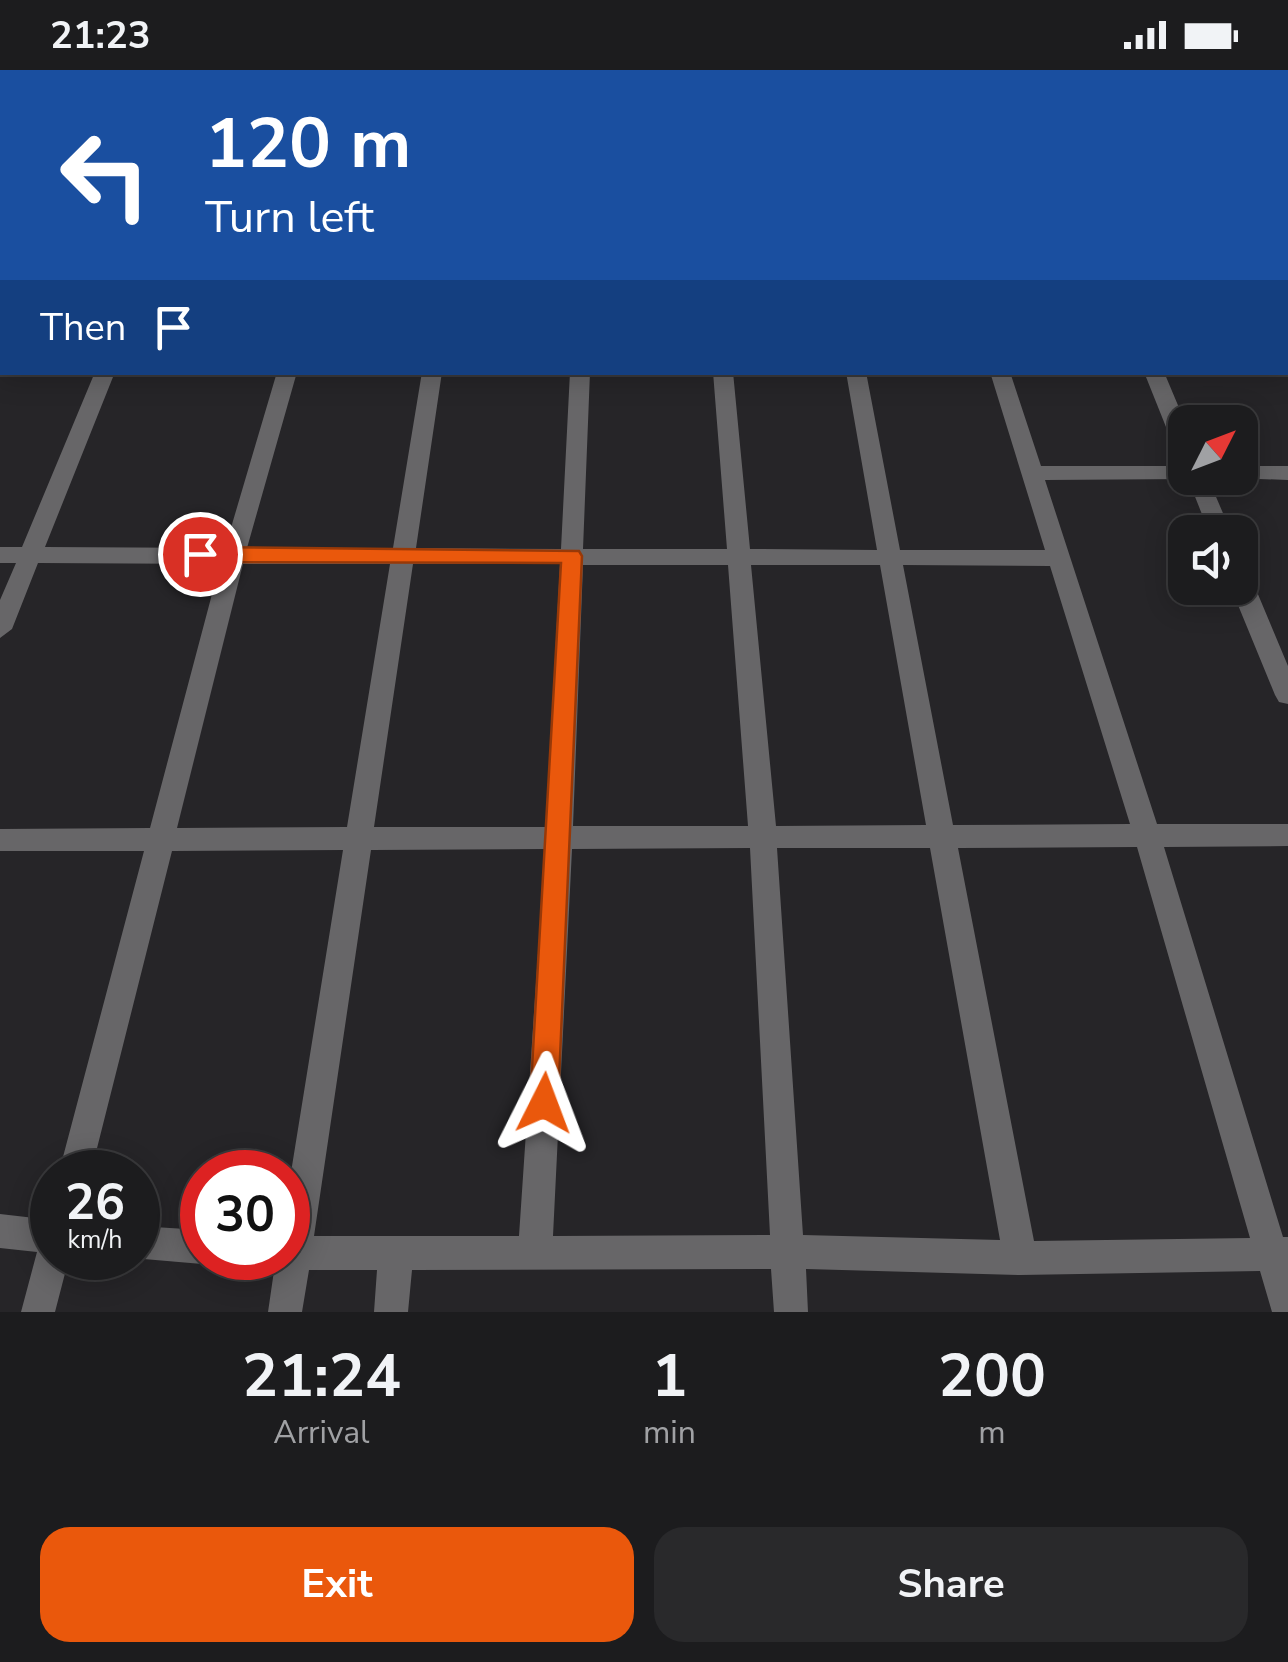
<!DOCTYPE html>
<style>
body{margin:0;font-family:"Nunito Sans",sans-serif;background:#29292b;color:#f1f3f6;height:100vh;display:flex;flex-direction:column;font-size:38px;white-space:nowrap}
*{box-sizing:border-box;margin:0}
p{font-size:32px;color:#a0a1a4}
.icon{flex:none;width:55px;height:55px;fill:none;stroke:currentColor;stroke-width:2;stroke-linecap:round;stroke-linejoin:round}
.map{position:relative;height:1242px;overflow:hidden}
.details{display:flex;flex-direction:column;background:#1c1c1e;flex:1}
.details>*{flex:none}
.top-card{position:absolute;left:0px;top:0px;width:1290px;height:305px;box-shadow:0 5px 25px #0003,0 0 0 2px #3a3a3c;background:#1a4fa0;color:#fff;overflow:hidden}
.needle{width:65px;rotate:48deg}
.tools{position:absolute;left:1168px;top:335px;display:grid;gap:20px}
.tools a{display:grid;place-items:center;width:90px;height:90px;border-radius:20px;background:#1c1c1e;box-shadow:0 5px 25px #0003,0 0 0 2px #3a3a3c;font-size:50px}
.speed{position:absolute;left:30px;top:1080px;display:flex;gap:20px;font-size:50px;font-weight:700;text-align:center}
.speed>*{display:grid;place-content:center;width:130px;height:130px;border-radius:50%;background:#1c1c1e;box-shadow:0 5px 25px #0003,0 0 0 2px #3a3a3c;line-height:1}
.speed small{font-size:25px;font-weight:400}
.speed .limit{border:15px solid #d22;background:#fff;color:#111}
.pin{position:absolute;display:grid;place-items:center;width:85px;height:85px;color:#fff;margin:-42px;border:5px solid #fff;border-radius:50%;box-shadow:0 2px 10px #0007}
.me{position:absolute;width:110px;margin:-55px;rotate:3deg;stroke-linejoin:round;filter:drop-shadow(0 0 8px #0008)}
.turn{display:flex;align-items:center;gap:35px;height:210px;padding:0 40px;font-size:45px}
.turn .icon{width:130px;height:130px;stroke-width:2.5}
.turn b{display:block;font-size:70px;line-height:85px}
.then{display:flex;align-items:center;height:95px;padding:0 40px;background:#0003;gap:20px;font-size:38px}
.eta{display:flex;justify-content:space-evenly;align-items:center;height:170px;text-align:center}
.eta b{font-size:60px;font-weight:700;line-height:70px}
.action{display:flex;gap:20px;margin-top:auto;padding:20px 40px}
.action a{flex:1;height:115px;border-radius:30px;background:#ea580c;color:#fff;font-size:40px;font-weight:700;line-height:115px;text-align:center}
.action a+a{background:#29292b;color:#f1f3f6}
.status{display:flex;justify-content:space-between;align-items:center;height:70px;padding:0 50px;background:#1c1c1e;direction:ltr}
.status svg{height:28px;fill:currentColor}
.map>svg:first-child{display:block}
.lines{fill:none;stroke-linecap:round;stroke-linejoin:round}
.minor{fill:#676668;fill-rule:evenodd}
.route{fill:#ea580c;stroke:#983908;stroke-width:2.5}
</style>
<div class="status"><b>21:23</b><svg viewBox="0 0 49 12"><path d="M0 12V9h3v3zM5 12V6h3v6zM10 12V3h3v9zM15 12V0h3v12zM26 1h20v11H26zM47 4h2v5h-2z"/></svg></div>
<div class="map">
<svg width="1288" height="1242" viewBox="0 0 1288 1242">
<rect width="100%" height="100%" fill="#262528"/>
<g class="lines">
<path class="minor" d="M298,0H314V2H299Z
M365,0H381V2H366Z
M585,0H601V2H586Z
M690,0H706V2H691Z
M804,0H820L821,2H806Z
M909,0H925L926,2H911Z
M1012,0H1028L1029,2H1014Z
M1130,0H1146L1147,2H1132Z
M1234,0H1250L1252,2H1236Z
M0,79H2V89H0Z
M0,287H2V299H0Z
M95,302H115L45,477L225,478L277,302H297L247,478H393L422,302H442L416,478L561,479L570,302H590L583,479H727L713,302H733L750,479L877,480L846,302H866L900,480H1045L990,302H1010L1041,396H1185V408H1208L1231,462H1209L1188,409L1045,410L1157,754H1288V776L1164,777L1283,1167H1288V1242H1272L1260,1201L1020,1205L806,1199L808,1242H774L771,1199L412,1200L408,1242H374L377,1200H309L302,1242H268L275,1194L273,1188H288V1121L343,780L172,781L91,1102H59L144,781H0V759L150,758L220,494L38,493L12,559L0,568V530L16,493H0V477H22ZM243,494H390L347,757L177,758ZM413,494H560L546,757H374ZM583,495H728L748,756H573ZM751,495H880L926,755L776,756ZM903,495L1050,496L1130,754L953,755ZM1137,777L1250,1168L1034,1171L958,778ZM750,778L770,1165L553,1166L572,779ZM777,778H930L1000,1170L803,1165ZM545,779L519,1166H314L371,780Z
M1144,302H1164L1185,352V384L1174,377Z
M1240,396H1288V410L1232,408H1240Z
M1240,502L1252,510L1288,596V634L1279,632L1275,625L1231,518H1240Z
M0,1144L52,1150V1188H69L55,1242H21L37,1182L0,1178Z
M138,1156L202,1160V1188L214,1189L202,1194L132,1188H138Z"/>
</g>
<path class="route" d="M200,477L579,481L582,486L558,1033L554,1043L544,1047L534,1043L530,1033L561,493L200,492L190,484Z"/>
</svg>
<div class="tools">
<a><svg class="needle" viewBox="-14 -14 28 28"><path d="M0-13l5 13h-10z" fill="#e53935"/><path d="M0 13l5-13h-10z" fill="#a0a1a4"/></svg></a>
<a><svg class="icon" aria-label="sound" viewBox="0 0 24 24"><path d="M4 9h4l5-4v14l-5-4H4zM17 9q2 3 0 6"/></svg></a>
</div>
<div class="speed"><div>26<small>km/h</small></div><div class="limit">30</div></div>
<div class="pin" style="left:200px;top:484px;background:#d93025"><svg class="icon" aria-label="arrive" viewBox="0 0 24 24"><path d="M6 21V4h12l-3 4 3 4H6"/></svg></div>
<svg class="me" style="left:544px;top:1033px" viewBox="-20 -20 40 40"><path d="M0-17L14 15 0 8-14 15z" fill="#ea580c" stroke="#fff" stroke-width="4"/></svg>
<div class="top-card">
<div class="turn"><svg class="icon" aria-label="left" viewBox="0 0 24 24"><path d="M17 20v-9H6M10 6l-5 5 5 5"/></svg><div><b>120 m</b>Turn left</div></div>
<div class="then">Then<svg class="icon" aria-label="arrive" viewBox="0 0 24 24"><path d="M6 21V4h12l-3 4 3 4H6"/></svg></div>
</div>
</div>
<section class="details">
<div class="eta">
<div><b>21:24</b><p>Arrival</p></div>
<div><b>1</b><p>min</p></div>
<div><b>200</b><p>m</p></div>
</div>
<div class="action"><a>Exit</a><a>Share</a></div>
</section>
